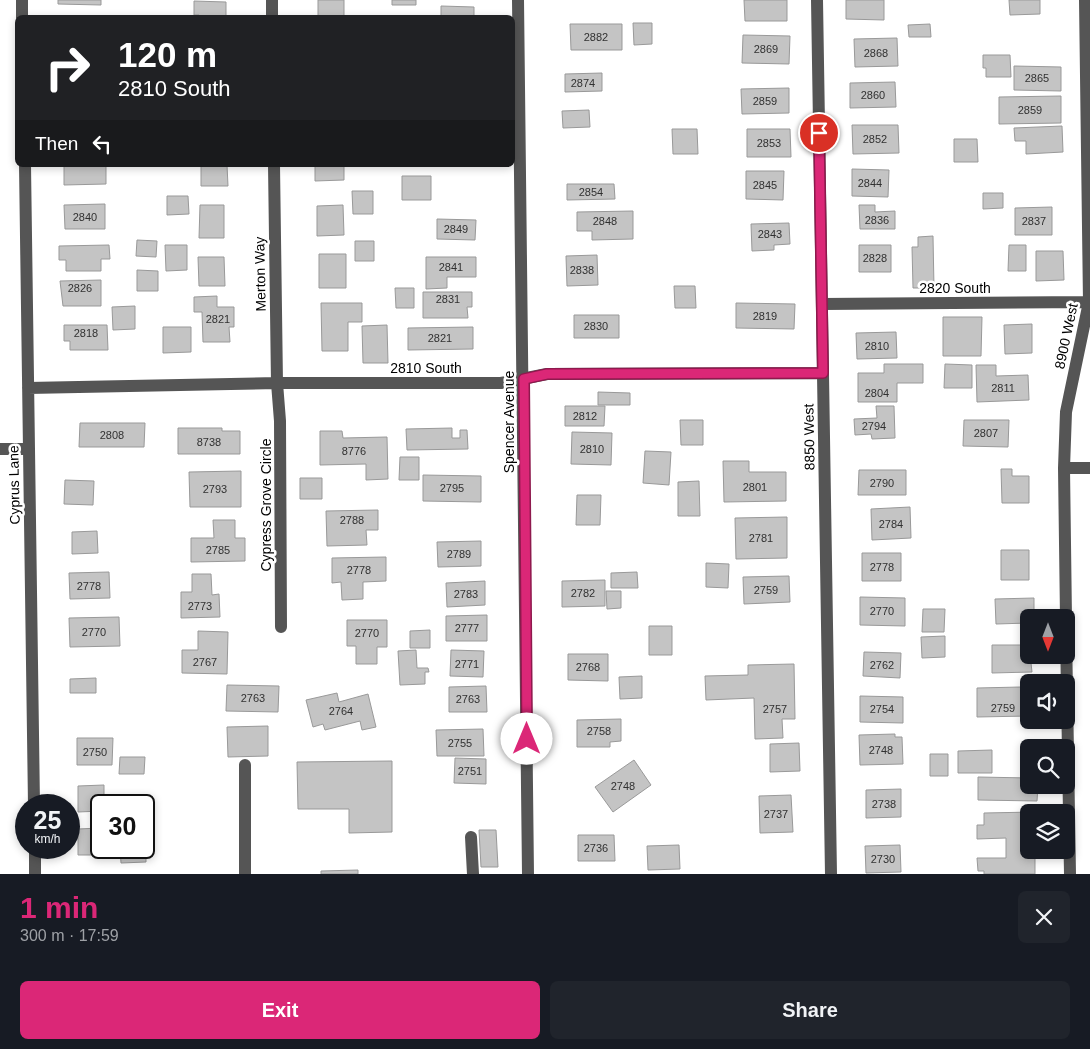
<!DOCTYPE html>
<meta charset="utf-8">
<style>
body{margin:0;font-family:Helvetica,sans-serif;background:#20242c;color:#f1f3f6;height:100vh;display:flex;flex-direction:column;font-size:19px;white-space:nowrap}
*{box-sizing:border-box;margin:0}
p{font-size:16px;color:#9ea1a6}
.icon{flex:none;width:28px;height:28px;fill:none;stroke:currentColor;stroke-width:2;stroke-linecap:round;stroke-linejoin:round}
.map{position:relative;height:874px;overflow:hidden}
.side{display:flex;flex-direction:column;background:#171b24;flex:1}
.side>*{flex:none}
.top-card{position:absolute;left:15px;top:15px;width:500px;height:152px;border-radius:8px;box-shadow:0 2px 8px #0003;background:#202124;color:#fff;overflow:hidden}
.needle{width:32px;rotate:180deg}
.controls{position:absolute;left:1020px;top:609px;display:grid;gap:10px}
.controls a{display:grid;place-items:center;width:55px;height:55px;border-radius:8px;background:#171b24;box-shadow:0 2px 8px #0003;font-size:25px}
.speed{position:absolute;left:15px;top:794px;display:flex;gap:10px;font-size:25px;font-weight:700;text-align:center}
.speed>*{display:grid;place-content:center;width:65px;height:65px;border-radius:50%;background:#171b24;box-shadow:0 2px 8px #0003;line-height:1}
.speed small{font-size:12px;font-weight:400}
.speed .limit{border:2px solid #111;border-radius:8px;background:#fff;color:#111}
.pin{position:absolute;display:grid;place-items:center;width:42px;height:42px;color:#fff;margin:-21px;border:2px solid #fff;border-radius:50%;box-shadow:0 1px 5px #0007}
.me{position:absolute;width:55px;margin:-28px;rotate:0deg;stroke-linejoin:round;filter:drop-shadow(0 0 4px #0008)}
.turn{display:flex;align-items:center;gap:18px;height:105px;padding:0 20px;font-size:22px}
.turn .icon{width:65px;height:65px;stroke-width:2.5}
.turn b{display:block;font-size:35px;line-height:42px}
.then{display:flex;align-items:center;height:48px;padding:0 20px;background:#0003;gap:10px;font-size:19px}
.round{display:grid;place-items:center;flex:none;width:52px;height:52px;border-radius:8px;background:#20242c}
.overview{display:flex;align-items:center;justify-content:space-between;height:85px;padding:0 20px}
h1{font-size:30px;font-weight:700;line-height:38px;color:#db2777}
.action{display:flex;gap:10px;margin-top:auto;padding:10px 20px}
.action a{flex:1;height:58px;border-radius:8px;background:#db2777;color:#fff;font-size:20px;font-weight:700;line-height:58px;text-align:center}
.action a+a{background:#20242c;color:#f1f3f6}
.map>svg:first-child{display:block}
.building{fill:#c4c4c4;stroke:#999}
.lines{fill:none;stroke-linecap:round;stroke-linejoin:round}
.minor{stroke:#555;stroke-width:12}
.route-casing{stroke:#8e194d;stroke-width:12}
.route{stroke:#db2777;stroke-width:9}
.labels{text-anchor:middle;stroke-width:5;stroke-linejoin:round;paint-order:stroke}
.number-label{font-size:11px;fill:#313131}
.street-label{font-size:14px;fill:#000;stroke:#fff}
</style>
<div class="map">
<svg width="1090" height="874" viewBox="0 0 1090 874">
<rect width="100%" height="100%" fill="#fff"/>
<path class="building" d="M58,0H101V5L58,4Z
M318,0H344V18H318Z
M392,0H416V5H392Z
M744,0H787V21H745Z
M846,0H884V20L846,19Z
M1009,0H1040V14L1010,15Z
M194,1L226,2V18H199V15H194Z
M441,6L474,7V18H441Z
M633,23H652V44L634,45Z
M570,24H622V50H571Z
M930,24L931,37H909L908,25Z
M743,35L790,36L789,64L742,63Z
M897,38L898,66L855,67L854,39Z
M983,55H1010L1011,77H986V68H983Z
M1014,66L1061,67V91L1014,90Z
M602,73V91L565,92V74Z
M895,82L896,107L850,108V83Z
M789,88V113L742,114L741,89Z
M1061,96V123L999,124V97Z
M589,110L590,127L563,128L562,111Z
M852,125H898L899,153L853,154Z
M1062,126L1063,152L1026,154V141H1015L1014,128Z
M672,129H697L698,154H673Z
M747,129H790L791,157H747Z
M954,139H977L978,162H954Z
M64,165H106V184L64,185Z
M201,165H227L228,186H201Z
M315,165H344V180L315,181Z
M852,169L889,170L888,197L852,196Z
M746,171H784L783,200L746,199Z
M402,176H431V200H402Z
M567,184H614L615,199L567,200Z
M352,191H373V214H353Z
M983,193H1003V208L983,209Z
M167,196H188L189,214L167,215Z
M105,204V229H65L64,205Z
M200,205H224V238H199Z
M343,205L344,235L317,236V206Z
M859,205H875V212L895,211V229H860Z
M1052,207V235H1015V208Z
M633,211V239L592,240V231H577V212Z
M437,219L476,220L475,240L437,239Z
M789,223L790,244L774,245V250L752,251L751,224Z
M933,236L934,288H913L912,247H918V237Z
M137,240L157,241L156,257L136,256Z
M355,241H374V261H355Z
M109,245L110,259H101V271H66V260H59V246Z
M165,245H187V270L166,271Z
M859,245H891V272H859Z
M1009,245H1026V271H1008Z
M1036,251H1063L1064,280L1036,281Z
M319,254H346V288H319Z
M597,255L598,285L567,286L566,256Z
M198,257H224L225,286H199Z
M426,257H476V277H447V288L426,289Z
M137,270L158,271V291H137Z
M101,280V306H63L60,281Z
M674,286H695L696,308H675Z
M395,288H414V308H396Z
M423,292H472V307H467L468,318H423Z
M217,296V307H234V327H229L230,342H203L202,312H194V297Z
M321,303H362V322H348V351H322Z
M736,303L795,304L794,329L736,328Z
M135,306V329L113,330L112,307Z
M574,315H619V338H574Z
M943,317H982L981,356H943Z
M1032,324V353L1005,354L1004,325Z
M64,325H107L108,350H70V341H64Z
M387,325L388,363H363L362,326Z
M163,327H191V352L163,353Z
M473,327V349L408,350V328Z
M896,332L897,358L857,359L856,333Z
M884,364H923V383H897V402H858V373H884Z
M945,364L972,365V388H944Z
M976,365H996V376L1028,375L1029,400L977,402Z
M598,392L630,393V405H598Z
M565,406H605L604,426H565Z
M876,406H894L895,438L872,439L871,434L855,435L854,419L877,418Z
M680,420H703V445H681Z
M964,420H1009L1008,447L963,446Z
M80,423H145L144,447H79Z
M178,428H222V431H240V454H178Z
M452,428V438H460V430H467L468,449L407,450L406,429Z
M320,431H342L343,438L387,437L388,479L366,480V464L320,465Z
M572,432L612,433L611,465L571,464Z
M645,451L671,452L669,485L643,483Z
M400,457H419V480H399Z
M723,461H749V472H786V501L724,502Z
M1001,469H1012V476H1029V503H1002Z
M859,470H906V495H858Z
M241,471V507H190L189,472Z
M423,475L481,476V502L423,501Z
M300,478H322V499H300Z
M65,480L94,481L93,505L64,504Z
M699,481L700,516H678V482Z
M577,495H601L600,525H576Z
M910,507L911,538L872,540L871,509Z
M378,510V530H366L367,545L327,546L326,511Z
M787,517V558L736,559L735,518Z
M213,520H235V538H245V561L191,562V538H214Z
M97,531L98,553L72,554V532Z
M481,541V566L438,567L437,542Z
M1001,550H1029V580H1001Z
M862,553H901V581H862Z
M386,557V581L363,582V599L342,600L341,582L332,583V558Z
M706,563L729,564L728,588L706,587Z
M109,572L110,598L70,599L69,573Z
M637,572L638,588H611V573Z
M192,574H211L212,595L219,594L220,617L181,618V592H192Z
M789,576L790,602L744,604L743,577Z
M605,580V606L562,607V581Z
M485,581V605L447,607L446,583Z
M606,591H621V608L607,609Z
M860,597L905,598V626L860,625Z
M1034,598V618H1029V623L996,624L995,599Z
M923,609H945L944,632H922Z
M487,615V641H446V616Z
M119,617L120,646L70,647L69,618Z
M347,620H387V647H377V664H356V646H347Z
M649,626H672V655H649Z
M430,630V648H410V631Z
M198,631L228,632L227,674L182,673V650H198Z
M945,636V657L922,658L921,637Z
M992,645H1029L1032,672L992,673Z
M416,650L417,668H428L429,672H425V684L400,685L398,651Z
M451,650L484,651L483,677L450,676Z
M864,652L901,653L900,678L863,676Z
M568,654H608V681L568,680Z
M794,664L795,719H782L783,738L755,739L754,698L706,700L705,676L748,675V665Z
M642,676V698L620,699L619,677Z
M96,678V693H70V679Z
M227,685L279,686L278,712L226,711Z
M486,686L487,712H449V687Z
M1021,687V699H1029V716L977,717V688Z
M337,693L339,702L368,694L376,727L362,730L360,721L325,730L323,724L313,727L306,700Z
M860,696L903,697V723L860,722Z
M621,719V741L610,742V747H577V720Z
M268,726V756L228,757L227,727Z
M483,729L484,756H437L436,730Z
M895,734V737H902L903,764L860,765L859,735Z
M77,738H113L112,765H77Z
M799,743L800,771L770,772V744Z
M992,750V773H958V751Z
M930,754H948V776H930Z
M120,757H145L144,774H119Z
M455,758L486,759V784L454,783Z
M634,760L651,785L613,812L595,787Z
M392,761V832L349,833V809H298L297,762Z
M978,777L1029,778V785H1038L1037,801L978,800Z
M104,785V805H101V811L78,812V786Z
M901,789V817L866,818V790Z
M791,795L793,832L760,833L759,796Z
M1029,812V857H1035V874H984V871H978L977,858H1006V838L977,839V825H984V813L1034,812Z
M100,828L101,855H78V829Z
M479,830H496L498,867H481Z
M578,835H614L615,861H578Z
M679,845L680,869L648,870L647,846Z
M900,845L901,872L866,873L865,846Z
M144,846H146V862L121,863L120,848H144Z
M358,870V874H321V871Z"/>
<g class="lines">
<path class="minor" d="M22,0V18
M272,0V18
M518,0L528,874
M817,0L831,874
M25,165L34,805
M274,165L277,383L280,421L281,627
M822,304L1089,302
M28,388L277,383H501L547,374L823,373
M0,449H29
M1064,468H1090
M1066,618L1064,468L1066,412L1089,302L1085,0
M1066,632L1070,874
M245,765V874
M471,837L473,874
M35,848V874"/>
</g>
<g class="lines">
<g class="route-casing">
<path id="route" d="M527,739L524,379L547,374L823,373L819,133"/>
</g>
<use href="#route" class="route"/>
</g>
<g class="labels">
<g class="number-label">
<text x="596" y="41">2882</text>
<text x="766" y="53">2869</text>
<text x="876" y="57">2868</text>
<text x="1037" y="82">2865</text>
<text x="583" y="87">2874</text>
<text x="873" y="99">2860</text>
<text x="765" y="105">2859</text>
<text x="1030" y="114">2859</text>
<text x="875" y="143">2852</text>
<text x="769" y="147">2853</text>
<text x="870" y="187">2844</text>
<text x="765" y="189">2845</text>
<text x="591" y="196">2854</text>
<text x="85" y="221">2840</text>
<text x="877" y="224">2836</text>
<text x="605" y="225">2848</text>
<text x="1034" y="225">2837</text>
<text x="456" y="233">2849</text>
<text x="770" y="238">2843</text>
<text x="875" y="262">2828</text>
<text x="451" y="271">2841</text>
<text x="582" y="274">2838</text>
<text x="80" y="292">2826</text>
<text x="448" y="303">2831</text>
<text x="765" y="320">2819</text>
<text x="218" y="323">2821</text>
<text x="596" y="330">2830</text>
<text x="86" y="337">2818</text>
<text x="440" y="342">2821</text>
<text x="877" y="350">2810</text>
<text x="1003" y="392">2811</text>
<text x="877" y="397">2804</text>
<text x="585" y="420">2812</text>
<text x="874" y="430">2794</text>
<text x="986" y="437">2807</text>
<text x="112" y="439">2808</text>
<text x="209" y="446">8738</text>
<text x="592" y="453">2810</text>
<text x="354" y="455">8776</text>
<text x="882" y="487">2790</text>
<text x="755" y="491">2801</text>
<text x="452" y="492">2795</text>
<text x="215" y="493">2793</text>
<text x="352" y="524">2788</text>
<text x="891" y="528">2784</text>
<text x="761" y="542">2781</text>
<text x="218" y="554">2785</text>
<text x="459" y="558">2789</text>
<text x="882" y="571">2778</text>
<text x="359" y="574">2778</text>
<text x="89" y="590">2778</text>
<text x="766" y="594">2759</text>
<text x="583" y="597">2782</text>
<text x="466" y="598">2783</text>
<text x="200" y="610">2773</text>
<text x="882" y="615">2770</text>
<text x="467" y="632">2777</text>
<text x="94" y="636">2770</text>
<text x="367" y="637">2770</text>
<text x="205" y="666">2767</text>
<text x="467" y="668">2771</text>
<text x="882" y="669">2762</text>
<text x="588" y="671">2768</text>
<text x="253" y="702">2763</text>
<text x="468" y="703">2763</text>
<text x="1003" y="712">2759</text>
<text x="775" y="713">2757</text>
<text x="882" y="713">2754</text>
<text x="341" y="715">2764</text>
<text x="599" y="735">2758</text>
<text x="460" y="747">2755</text>
<text x="881" y="754">2748</text>
<text x="95" y="756">2750</text>
<text x="470" y="775">2751</text>
<text x="623" y="790">2748</text>
<text x="884" y="808">2738</text>
<text x="776" y="818">2737</text>
<text x="596" y="852">2736</text>
<text x="883" y="863">2730</text>
</g>
<g class="street-label">
<text transform="translate(260 274) rotate(-91)" y="5">Merton Way</text>
<text x="955" y="293">2820 South</text>
<text transform="translate(1066 336) rotate(-78)" y="5">8900 West</text>
<text x="426" y="373">2810 South</text>
<text transform="translate(509 422) rotate(-90)" y="5">Spencer Avenue</text>
<text transform="translate(809 437) rotate(-91)" y="5">8850 West</text>
<text transform="translate(14 485) rotate(-91)" y="5">Cyprus Lane</text>
<text transform="translate(266 505) rotate(-90)" y="5">Cypress Grove Circle</text>
</g>
</g>
</svg>
<div class="controls">
<a><svg class="needle" viewBox="-14 -14 28 28"><path d="M0-13l5 13h-10z" fill="#e53935"/><path d="M0 13l5-13h-10z" fill="#9ea1a6"/></svg></a>
<a><svg class="icon" aria-label="sound" viewBox="0 0 24 24"><path d="M4 9h4l5-4v14l-5-4H4zM17 9q2 3 0 6"/></svg></a>
<a><svg class="icon" aria-label="search" viewBox="0 0 24 24"><circle cx="10" cy="10" r="6"/><path d="M15 15l6 6"/></svg></a>
<a><svg class="icon" aria-label="layers" viewBox="0 0 24 24"><path d="M12 4l9 5-9 5-9-5zM3 14l9 5 9-5"/></svg></a>
</div>
<div class="speed"><div>25<small>km/h</small></div><div class="limit">30</div></div>
<div class="pin" style="left:819px;top:133px;background:#d93025"><svg class="icon" aria-label="arrive" viewBox="0 0 24 24"><path d="M6 21V4h12l-3 4 3 4H6"/></svg></div>
<svg class="me" style="left:527px;top:739px" viewBox="-20 -20 40 40"><circle r="19" fill="#fff"/><path d="M0-13L10 11 0 6-10 11z" fill="#db2777"/></svg>
<div class="top-card">
<div class="turn"><svg class="icon" aria-label="right" viewBox="0 0 24 24"><path d="M7 20v-9h11M14 6l5 5-5 5"/></svg><div><b>120 m</b>2810 South</div></div>
<div class="then">Then<svg class="icon" aria-label="left" viewBox="0 0 24 24"><path d="M17 20v-9H6M10 6l-5 5 5 5"/></svg></div>
</div>
</div>
<section class="side">
<div class="overview"><div><h1>1 min</h1><p>300 m · 17:59</p></div><a class="round"><svg class="icon" aria-label="close" viewBox="0 0 24 24"><path d="M6 6l12 12M18 6L6 18"/></svg></a></div>
<div class="action"><a>Exit</a><a>Share</a></div>
</section>
